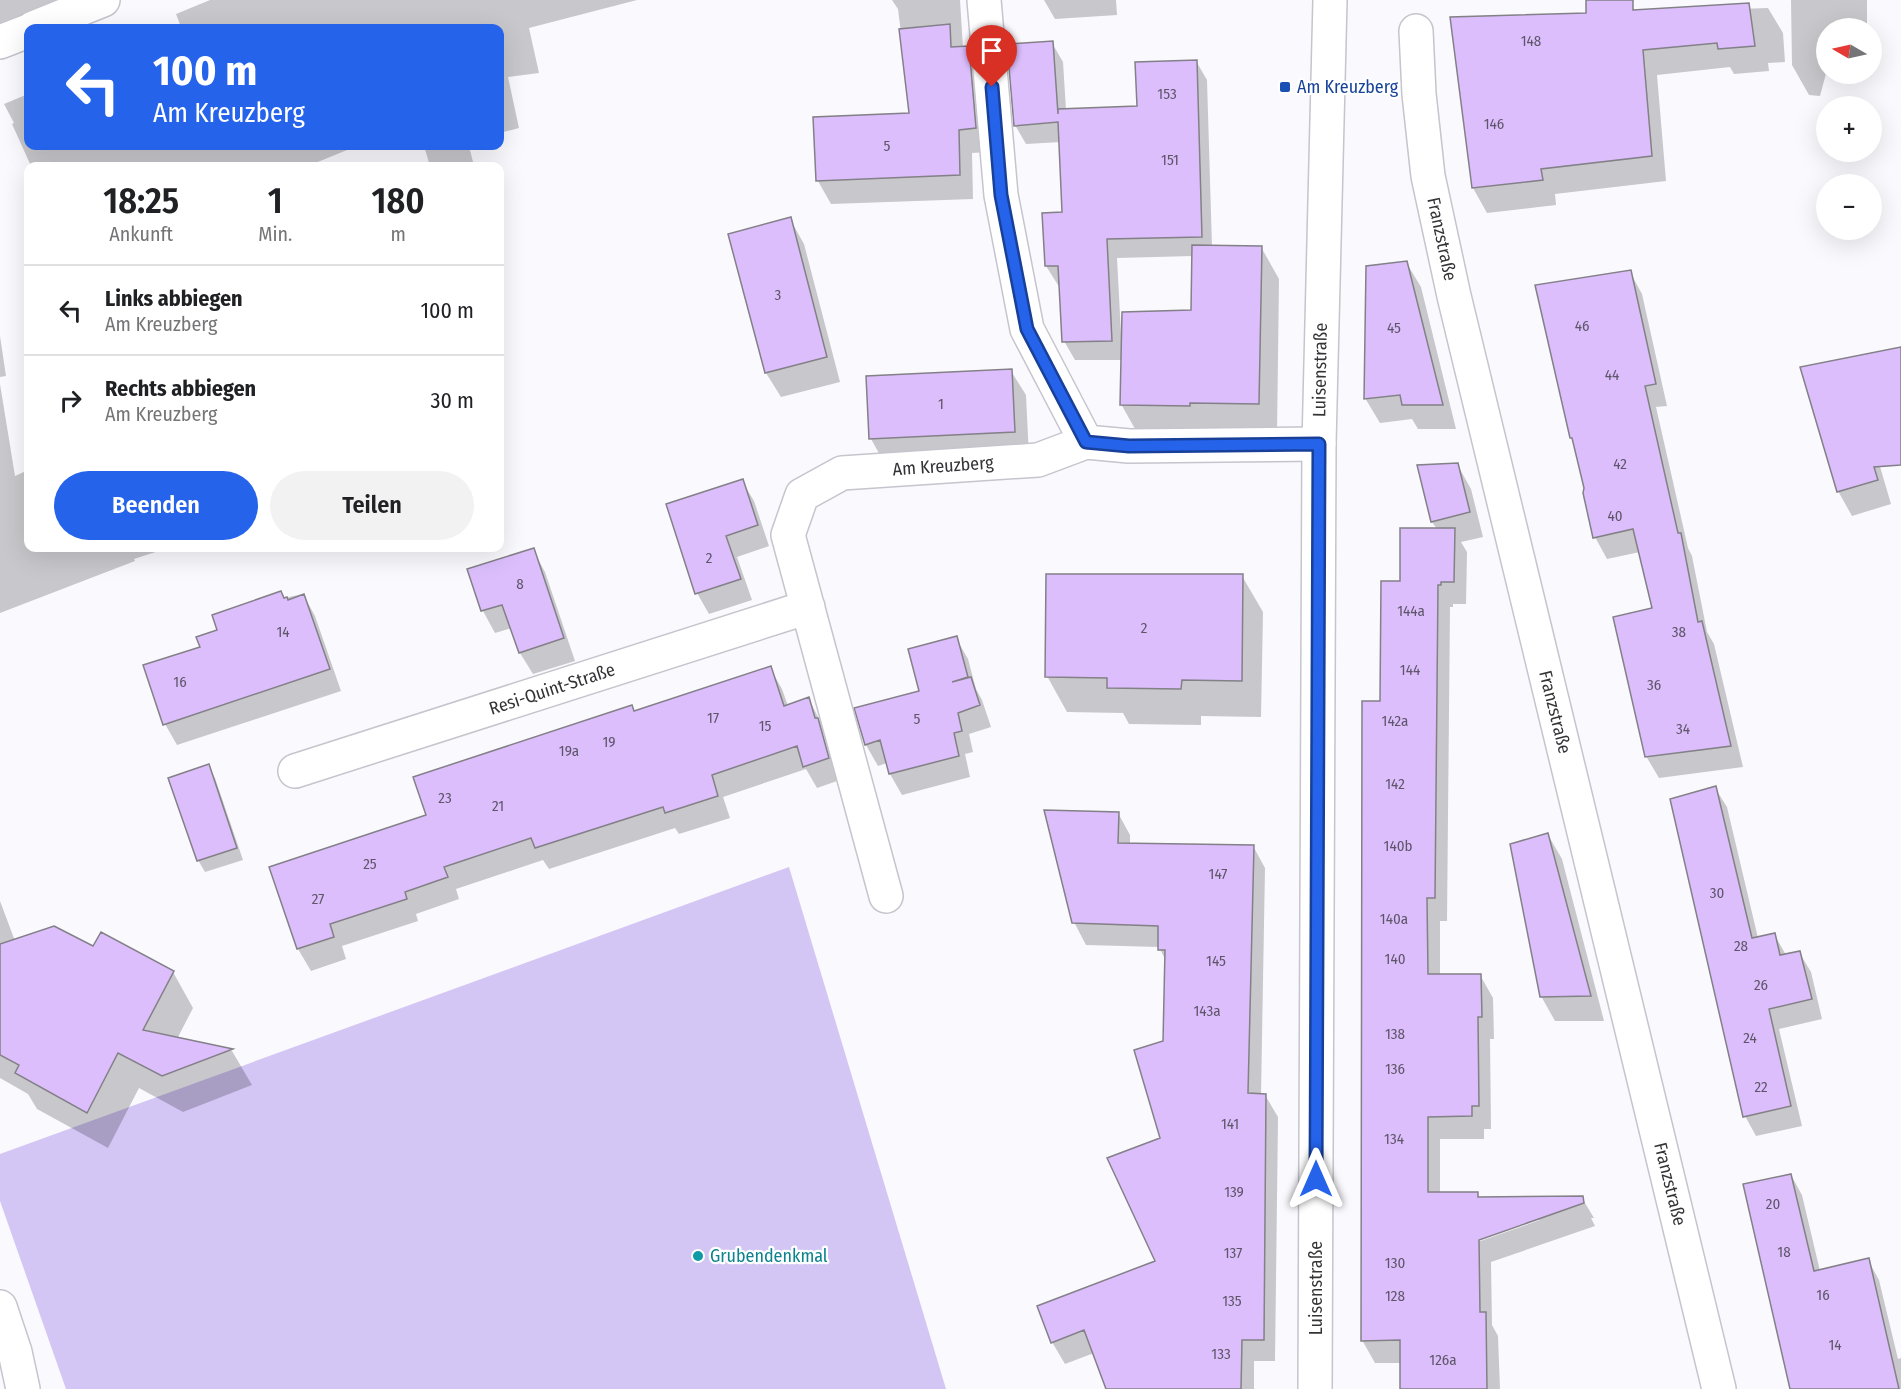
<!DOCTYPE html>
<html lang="de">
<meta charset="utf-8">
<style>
body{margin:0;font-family:"Fira Sans Condensed",sans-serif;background:#f2f2f2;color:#202124;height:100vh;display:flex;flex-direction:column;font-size:22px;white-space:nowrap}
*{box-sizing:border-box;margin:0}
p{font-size:20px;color:#757577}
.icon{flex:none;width:33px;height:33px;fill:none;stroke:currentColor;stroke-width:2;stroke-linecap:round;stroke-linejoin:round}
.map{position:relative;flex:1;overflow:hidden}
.sheet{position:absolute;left:24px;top:162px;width:480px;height:390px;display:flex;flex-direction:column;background:#fff;border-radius:12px;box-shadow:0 6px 24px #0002}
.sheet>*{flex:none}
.hud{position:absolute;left:24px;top:24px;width:480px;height:126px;border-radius:12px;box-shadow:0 6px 24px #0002;background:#2563eb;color:#fff;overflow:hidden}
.needle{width:39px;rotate:279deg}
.tools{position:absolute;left:1816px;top:18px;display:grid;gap:12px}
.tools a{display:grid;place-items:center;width:66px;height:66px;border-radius:50%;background:#fff;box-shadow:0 6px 24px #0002;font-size:30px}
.pin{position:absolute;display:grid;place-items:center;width:51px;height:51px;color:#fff;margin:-62px -26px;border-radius:50% 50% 50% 0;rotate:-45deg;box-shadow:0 0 6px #0007}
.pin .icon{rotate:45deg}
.me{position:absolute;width:66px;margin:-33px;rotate:0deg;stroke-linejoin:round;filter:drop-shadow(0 0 4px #0008)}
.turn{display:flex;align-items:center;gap:21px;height:126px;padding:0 30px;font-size:27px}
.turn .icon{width:78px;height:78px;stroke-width:2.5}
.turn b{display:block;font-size:42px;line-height:51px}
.eta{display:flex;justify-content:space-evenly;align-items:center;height:102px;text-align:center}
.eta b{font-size:36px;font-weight:600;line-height:42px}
.primary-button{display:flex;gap:12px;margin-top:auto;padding:12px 30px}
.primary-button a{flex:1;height:69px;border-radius:36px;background:#2563eb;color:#fff;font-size:24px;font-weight:600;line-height:69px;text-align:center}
.primary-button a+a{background:#f2f2f2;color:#202124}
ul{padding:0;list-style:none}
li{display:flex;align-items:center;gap:18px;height:90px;padding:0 30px;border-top:2px solid #e0e0e0}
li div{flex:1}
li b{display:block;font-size:22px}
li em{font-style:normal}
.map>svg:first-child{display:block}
.green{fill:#d3c6f4}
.shadow{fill:#0003;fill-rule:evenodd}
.building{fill:#dcbefd;stroke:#838087;stroke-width:1.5}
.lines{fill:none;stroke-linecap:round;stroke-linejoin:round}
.street-casing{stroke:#c6c4cc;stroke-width:36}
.secondary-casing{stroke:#c6c4cc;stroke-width:36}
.street{stroke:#fff;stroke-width:33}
.secondary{stroke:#fff;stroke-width:33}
.route-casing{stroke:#184099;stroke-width:15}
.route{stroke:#2563eb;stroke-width:10}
.transit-dot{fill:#1a4fb4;stroke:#fff;stroke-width:2}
.culture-dot{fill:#0f9aa8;stroke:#fff;stroke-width:2}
.labels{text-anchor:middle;stroke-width:4.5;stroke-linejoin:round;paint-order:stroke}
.number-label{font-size:15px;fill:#5e5668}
.transit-label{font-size:18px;fill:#164399;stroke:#fff;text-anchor:start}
.street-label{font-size:18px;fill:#343336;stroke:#fff}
.culture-label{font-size:18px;fill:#0d838f;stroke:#fff;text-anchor:start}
</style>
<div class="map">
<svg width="1901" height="1389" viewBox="0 0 1901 1389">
<rect width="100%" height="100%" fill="#faf9fe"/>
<path class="green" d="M789,867L946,1389H66L0,1201V1154Z"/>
<path class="shadow" d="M0,0H83L0,45Z
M210,0H637L529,28L539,73L508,77L519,128L500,133V28H178L181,27L176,14Z
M892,0H960L963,48H968L982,71L989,152L972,153L973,199L831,204L818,181L911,114L898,9Z
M1044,0H1116L1117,15L1055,19Z
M1791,0H1867V28H1827V70L1820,96L1809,95L1792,65Z
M1768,8L1783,33L1785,62L1768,63L1769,71L1734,74L1730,67L1657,75L1666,181L1555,194L1556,205L1487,213L1473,188L1452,19Z
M1052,43L1063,62L1066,110L1138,107L1196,61L1207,80L1212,247H1261L1279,279L1277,435L1139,436L1121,404L1122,360H1075L1064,341L1061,285H1058L1046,266L1063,213L1061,142L1026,144L1015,125ZM1193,256L1192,312L1121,334L1117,258Z
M28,94V146H351L352,148L308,166H31L12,124L14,123L4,104Z
M424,146H469L474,166H430Z
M790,219L804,244L840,382L781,397L766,373L729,235Z
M1406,262L1421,287L1456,429H1418L1412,419L1380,423L1365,398Z
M1630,272L1642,294L1667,406L1656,407L1688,548L1692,556L1707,632L1714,644L1743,767L1659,778L1646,756L1653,609L1640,552L1607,559L1595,537L1586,488L1575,443L1572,438Z
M0,336L6,376L0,377Z
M1011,371L1026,395L1029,457L885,464L871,439L868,378Z
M0,384L15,476L28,470V548H168L134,559L135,561L0,613Z
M1856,385L1891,504L1852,516L1838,491Z
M1457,464L1471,489L1483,537L1461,542L1467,552L1466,604H1453V607H1450L1447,921H1440V975H1480L1493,998L1494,1039H1490L1491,1129H1484V1139H1440V1194L1477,1193L1480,1199L1582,1198L1594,1218H1591L1595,1226L1491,1262L1492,1325L1498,1336L1500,1389H1402L1401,1363H1375L1362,1340L1382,703L1401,582L1437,529L1432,522ZM1533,1219L1540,1220L1472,1244L1471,1241Z
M742,481L754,501L769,546L737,557L752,600L709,614L697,593L668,505Z
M533,550L545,572L575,661L533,674L520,653L512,628L495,633L483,611L469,570Z
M1242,576L1263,612L1261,717L1201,716V725L1129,724L1123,713L1067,712L1047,676Z
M303,594L315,616L341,691L177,745L165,724L202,647L219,631L284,598Z
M956,638L968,659L976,689L982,700L991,727L969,734L973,752L965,754L970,777L902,795L890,774L887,763L878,766L866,745L856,709L921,692Z
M770,668L782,689L788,706L809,699L830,741L840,780L817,788L806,769L723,797L730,818L679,834L675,828L549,869L543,860L456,889L459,899L416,914L418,921L342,946L346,959L311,971L298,949L271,868L428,816L635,713Z
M208,766L215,778L243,860L205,872L198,860Z
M1715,788L1727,807L1758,938L1774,934L1786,955L1799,952L1811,972L1822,1019L1779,1029L1802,1126L1756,1136L1745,1116Z
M1118,813L1130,835V844L1253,846L1265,868L1261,1095H1265L1278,1117L1275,1361H1254V1389H1158L1094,1353L1065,1364L1052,1342L1157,1261L1162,1139L1166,961L1159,947L1086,945L1074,922Z
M1548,835L1562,859L1604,1021H1555L1541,996Z
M0,901L15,941L93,948L173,972L193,1008L177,1039L232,1051L252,1085L183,1112L139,1088L108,1148L37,1109L28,1094L0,1078Z
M1791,1175L1802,1195L1820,1271L1868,1260L1879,1280L1898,1359L1901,1358V1389H1792Z"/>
<path class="building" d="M1586,0H1633V10L1749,3L1755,46L1718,49L1717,43L1643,50L1652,156L1541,169L1543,180L1472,188L1450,17L1586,13Z
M950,24L951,47L969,46L976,128L959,130L960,175L816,181L813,117L909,113L899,29Z
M1053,41L1058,114V109L1137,106L1135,62L1197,60L1202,237L1107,239L1112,341L1062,342L1058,266H1045L1042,213L1062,212L1058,122L1014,126L1007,44Z
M791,217L827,357L765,373L728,234Z
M1192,245L1262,246L1259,404L1190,403V406L1120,405L1122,312L1191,310Z
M1407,261L1443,405H1402L1400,395L1364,399L1366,266Z
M1631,270L1656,384L1645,386L1678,533H1681L1698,622L1702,621L1731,746L1645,757L1613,617L1652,608L1633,529L1593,538L1583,493L1584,488L1572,438H1570L1535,285Z
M1901,347V465L1874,467L1878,480L1837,492L1800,367Z
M1012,369L1015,432L869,439L866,376Z
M1458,463L1470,512L1431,522L1417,465Z
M743,479L758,525L726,536L741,579L695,594L666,504Z
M1400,528H1455L1454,582H1441V585H1438L1435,898H1427L1428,974H1481L1482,1017H1478L1479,1106H1472V1116L1428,1117V1192H1478V1197L1583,1196L1584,1203L1479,1240L1480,1312H1486L1487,1389H1400V1340L1361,1341L1362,701H1380L1381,581H1400Z
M534,548L564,638L519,653L502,605L481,611L467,569Z
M1046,574H1243L1242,681L1182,680L1181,689L1107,688V678L1045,677Z
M281,591L284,598L287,597L288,600L304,594L330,669L163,725L143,665L200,647L196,637L217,630L212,615Z
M957,636L968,677L952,682L971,677L980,705L958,713L962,731L954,733L959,756L889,774L880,740L865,745L854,708L919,691L908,649Z
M771,666L784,706L809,697L815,718H818L829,758L803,767L797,746L712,775L718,796L665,813L663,807L535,848L531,838L444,867L448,877L405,892L407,899L330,924L334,937L297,949L269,867L426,815L413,777L632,705L634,711Z
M209,764L237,848L197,861L168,778Z
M1716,786L1752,938L1775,933L1780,955L1800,951L1812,999L1769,1009L1791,1106L1743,1117L1670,799Z
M1044,810L1119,812L1118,843L1254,845L1248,1093L1266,1094L1264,1340H1242L1241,1389H1106L1084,1330L1051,1343L1037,1306L1155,1261L1107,1158L1160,1138L1134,1050L1163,1041L1165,950H1158V926L1072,923Z
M1548,833L1591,996L1540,997L1510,844Z
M54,926L93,946L101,932L174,971L143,1030L233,1049L162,1076L118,1053L87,1113L15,1073L19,1065L0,1055V944Z
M1791,1174L1814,1271L1869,1258L1899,1389H1790L1743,1184Z"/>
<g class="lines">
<g class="street-casing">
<path id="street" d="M984,0L1001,195L1027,329L1086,442L1129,446L1319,444
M33,28L103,0
M1416,31L1419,94L1428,176L1454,296L1719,1389
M0,42L28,31
M295,771L808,607
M886,896L788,535L802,495L842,473L1038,460L1086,442
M0,1307L15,1352L23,1389"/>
</g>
<g class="secondary-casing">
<path id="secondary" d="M1315,1389L1319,444L1330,0"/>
</g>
<use href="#street" class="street"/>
<use href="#secondary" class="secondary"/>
</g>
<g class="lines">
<g class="route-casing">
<path id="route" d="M992,87L1001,195L1027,329L1086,442L1129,446L1319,444L1316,1179"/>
</g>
<use href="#route" class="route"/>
</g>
<rect class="transit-dot" x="1279" y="81" width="12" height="12" rx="3"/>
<circle class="culture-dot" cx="698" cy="1256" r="6"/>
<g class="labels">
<g class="number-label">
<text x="1531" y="46">148</text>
<text x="1167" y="99">153</text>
<text x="1494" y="129">146</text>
<text x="887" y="151">5</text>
<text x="1170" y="165">151</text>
<text x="778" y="300">3</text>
<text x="1582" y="331">46</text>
<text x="1394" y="333">45</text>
<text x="1612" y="380">44</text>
<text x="941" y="409">1</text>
<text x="1620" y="469">42</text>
<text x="1615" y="521">40</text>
<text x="709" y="563">2</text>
<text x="520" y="589">8</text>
<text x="1411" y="616">144a</text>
<text x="1144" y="633">2</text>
<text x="283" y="637">14</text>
<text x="1679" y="637">38</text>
<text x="1410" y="675">144</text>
<text x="180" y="687">16</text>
<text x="1654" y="690">36</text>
<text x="713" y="723">17</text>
<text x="917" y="724">5</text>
<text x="1395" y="726">142a</text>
<text x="765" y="731">15</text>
<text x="1683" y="734">34</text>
<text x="609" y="747">19</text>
<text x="569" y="756">19a</text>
<text x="1395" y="789">142</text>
<text x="445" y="803">23</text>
<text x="498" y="811">21</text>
<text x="1398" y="851">140b</text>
<text x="370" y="869">25</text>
<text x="1218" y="879">147</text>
<text x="1717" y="898">30</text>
<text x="318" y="904">27</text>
<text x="1394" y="924">140a</text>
<text x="1741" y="951">28</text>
<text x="1395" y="964">140</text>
<text x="1216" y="966">145</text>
<text x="1761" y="990">26</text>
<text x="1207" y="1016">143a</text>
<text x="1395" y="1039">138</text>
<text x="1750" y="1043">24</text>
<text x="1395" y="1074">136</text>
<text x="1761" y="1092">22</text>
<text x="1230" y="1129">141</text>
<text x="1394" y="1144">134</text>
<text x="1234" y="1197">139</text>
<text x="1773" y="1209">20</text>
<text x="1784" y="1257">18</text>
<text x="1233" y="1258">137</text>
<text x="1395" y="1268">130</text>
<text x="1823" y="1300">16</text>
<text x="1395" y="1301">128</text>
<text x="1232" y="1306">135</text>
<text x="1835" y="1350">14</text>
<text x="1221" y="1359">133</text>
<text x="1443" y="1365">126a</text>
</g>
<g class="transit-label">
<text x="1297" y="93">Am Kreuzberg</text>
</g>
<g class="street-label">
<text transform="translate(1442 239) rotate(78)" y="6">Franzstraße</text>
<text transform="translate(1320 370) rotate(-89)" y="6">Luisenstraße</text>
<text transform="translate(943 466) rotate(-4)" y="6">Am Kreuzberg</text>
<text transform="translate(552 689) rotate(-18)" y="6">Resi-Quint-Straße</text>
<text transform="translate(1555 712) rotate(76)" y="6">Franzstraße</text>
<text transform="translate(1670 1184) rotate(76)" y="6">Franzstraße</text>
<text transform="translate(1316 1288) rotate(-90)" y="6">Luisenstraße</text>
</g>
<g class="culture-label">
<text x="710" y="1262">Grubendenkmal</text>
</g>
</g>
</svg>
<div class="tools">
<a><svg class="needle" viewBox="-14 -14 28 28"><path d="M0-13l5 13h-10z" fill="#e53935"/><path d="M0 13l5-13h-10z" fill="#757577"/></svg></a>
<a>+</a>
<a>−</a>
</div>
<div class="pin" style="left:992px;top:87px;background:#d93025"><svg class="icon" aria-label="arrive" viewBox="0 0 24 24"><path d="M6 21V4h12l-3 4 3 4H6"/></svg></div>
<svg class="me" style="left:1316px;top:1179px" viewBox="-20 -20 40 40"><path d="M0-17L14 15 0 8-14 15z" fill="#2563eb" stroke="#fff" stroke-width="4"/></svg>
<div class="hud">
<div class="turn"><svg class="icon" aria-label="left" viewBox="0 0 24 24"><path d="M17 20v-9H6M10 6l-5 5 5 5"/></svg><div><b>100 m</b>Am Kreuzberg</div></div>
</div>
<section class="sheet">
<div class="eta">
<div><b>18:25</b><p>Ankunft</p></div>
<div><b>1</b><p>Min.</p></div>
<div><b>180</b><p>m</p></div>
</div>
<ul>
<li><svg class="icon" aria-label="left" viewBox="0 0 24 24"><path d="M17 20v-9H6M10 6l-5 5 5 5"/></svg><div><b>Links abbiegen</b><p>Am Kreuzberg</p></div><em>100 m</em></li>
<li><svg class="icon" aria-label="right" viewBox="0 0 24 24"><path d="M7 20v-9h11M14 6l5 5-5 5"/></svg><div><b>Rechts abbiegen</b><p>Am Kreuzberg</p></div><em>30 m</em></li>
</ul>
<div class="primary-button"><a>Beenden</a><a>Teilen</a></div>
</section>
</div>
